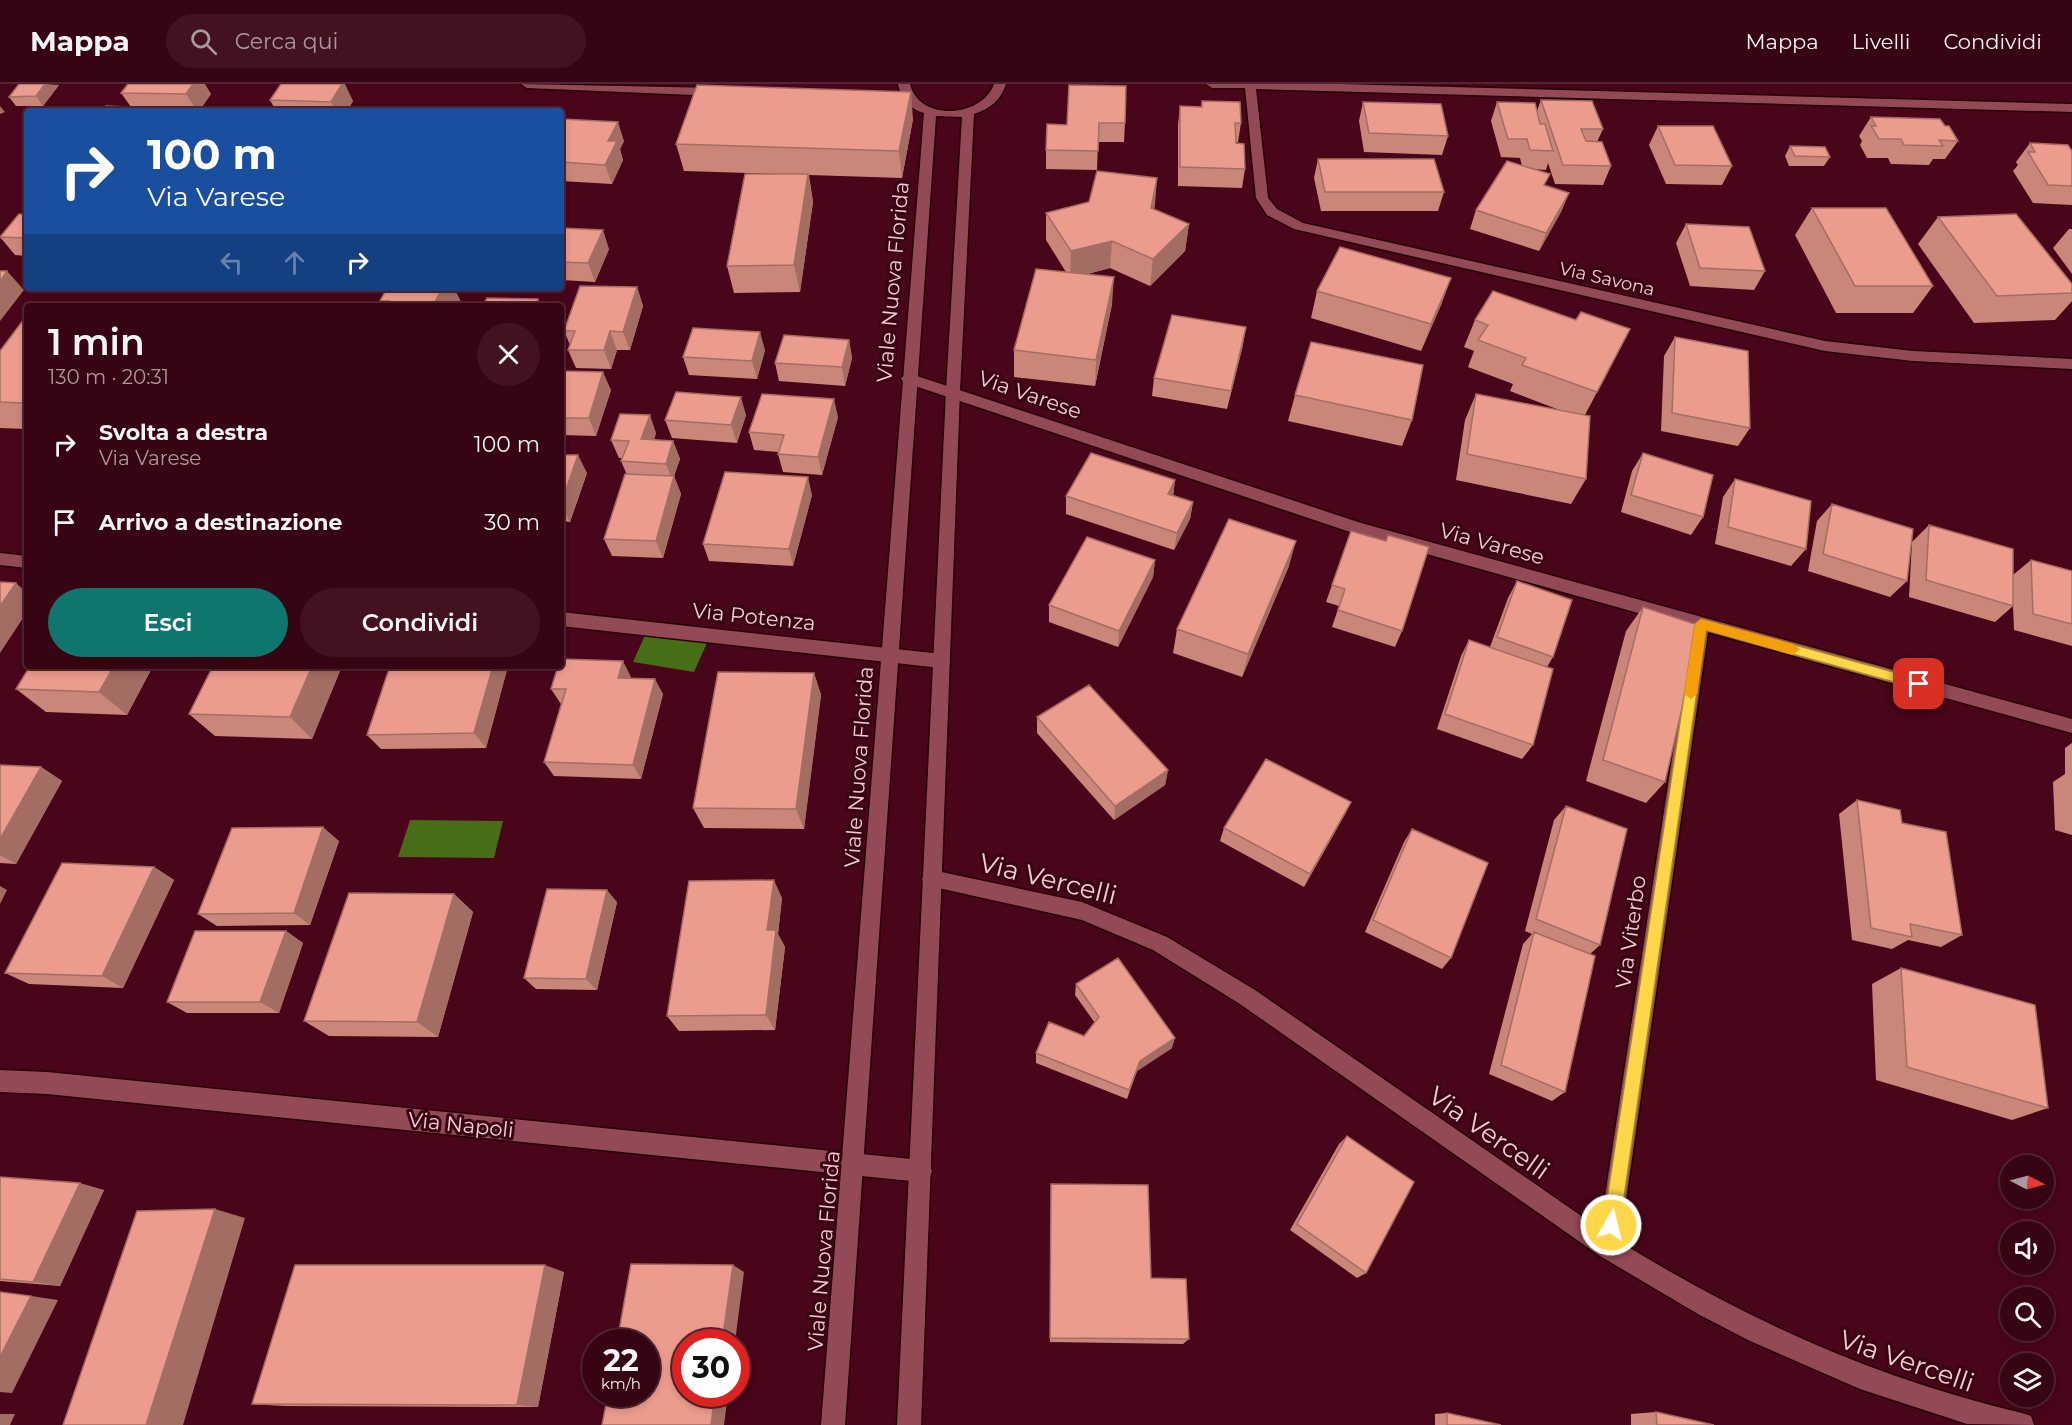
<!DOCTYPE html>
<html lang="it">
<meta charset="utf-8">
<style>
body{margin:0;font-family:Montserrat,sans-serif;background:#421221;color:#f1f3f6;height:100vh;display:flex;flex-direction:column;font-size:22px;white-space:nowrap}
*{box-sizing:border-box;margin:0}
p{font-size:20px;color:#aa98a0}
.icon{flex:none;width:33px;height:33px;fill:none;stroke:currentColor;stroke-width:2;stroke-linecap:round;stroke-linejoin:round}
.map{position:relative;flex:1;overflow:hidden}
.details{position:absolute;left:24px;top:219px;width:540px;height:366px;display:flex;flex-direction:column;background:#370413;border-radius:6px;box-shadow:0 3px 9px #0003,0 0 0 2px #512533}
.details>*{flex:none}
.top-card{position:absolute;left:24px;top:24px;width:540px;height:183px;border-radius:6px;box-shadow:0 3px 9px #0003,0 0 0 2px #512533;background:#1a4fa0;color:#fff;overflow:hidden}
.needle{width:39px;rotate:96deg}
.controls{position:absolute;left:2000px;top:1071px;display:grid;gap:12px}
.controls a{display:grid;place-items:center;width:54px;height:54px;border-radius:50%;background:#370413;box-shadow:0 3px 9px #0003,0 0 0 2px #512533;font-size:30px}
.speed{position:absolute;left:582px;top:1245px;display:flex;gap:12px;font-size:30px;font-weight:700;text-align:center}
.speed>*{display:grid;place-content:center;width:78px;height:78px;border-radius:50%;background:#370413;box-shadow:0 3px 9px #0003,0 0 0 2px #512533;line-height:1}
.speed small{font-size:15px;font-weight:400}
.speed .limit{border:9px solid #d22;background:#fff;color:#111}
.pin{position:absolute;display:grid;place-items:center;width:51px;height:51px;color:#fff;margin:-26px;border-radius:12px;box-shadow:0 3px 9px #0006}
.me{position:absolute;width:66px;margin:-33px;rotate:8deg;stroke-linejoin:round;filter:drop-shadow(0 0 4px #0008)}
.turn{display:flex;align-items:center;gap:21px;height:126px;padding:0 24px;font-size:27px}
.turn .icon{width:78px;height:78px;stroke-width:2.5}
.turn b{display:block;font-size:42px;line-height:51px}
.lanes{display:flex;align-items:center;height:57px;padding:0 24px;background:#0003;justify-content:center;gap:30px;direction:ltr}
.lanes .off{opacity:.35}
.round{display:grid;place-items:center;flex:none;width:63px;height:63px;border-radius:32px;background:#421221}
.overview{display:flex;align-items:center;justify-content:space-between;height:102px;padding:0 24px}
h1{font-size:36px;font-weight:600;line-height:45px}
.primary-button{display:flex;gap:12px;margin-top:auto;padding:12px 24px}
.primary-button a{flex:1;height:69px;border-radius:36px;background:#0f766e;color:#fff;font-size:24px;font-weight:600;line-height:69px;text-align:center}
.primary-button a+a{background:#421221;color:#f1f3f6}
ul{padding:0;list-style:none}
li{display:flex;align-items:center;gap:18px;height:78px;padding:0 24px}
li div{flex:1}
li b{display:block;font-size:22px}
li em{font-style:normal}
header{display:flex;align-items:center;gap:36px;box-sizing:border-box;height:84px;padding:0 30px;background:#370413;border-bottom:2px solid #512533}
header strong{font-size:28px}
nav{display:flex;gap:33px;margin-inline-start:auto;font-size:21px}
.search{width:420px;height:54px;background:#421221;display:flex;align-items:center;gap:15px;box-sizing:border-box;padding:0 21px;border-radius:33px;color:#aa98a0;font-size:22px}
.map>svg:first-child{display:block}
.water{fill:#476d17}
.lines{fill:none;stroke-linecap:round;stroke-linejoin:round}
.minor-casing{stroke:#270006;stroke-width:3}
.tertiary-casing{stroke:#270006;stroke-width:3}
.minor{fill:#934a56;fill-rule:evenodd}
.tertiary{fill:#934a56;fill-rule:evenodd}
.wall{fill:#ca8679}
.shaded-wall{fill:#a46d63}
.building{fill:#eb9c8d;stroke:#a46d63;stroke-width:1.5}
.route{fill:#ffd54a;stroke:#a68a30;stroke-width:1.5}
.slow{fill:#f59e0b}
.labels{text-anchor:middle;stroke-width:6;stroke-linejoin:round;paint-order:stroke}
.far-street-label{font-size:18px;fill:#f6cbd0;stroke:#380513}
.street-label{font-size:21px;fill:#f6cbd0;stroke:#380513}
.near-street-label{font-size:26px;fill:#f6cbd0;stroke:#380513}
</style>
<header>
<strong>Mappa</strong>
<div class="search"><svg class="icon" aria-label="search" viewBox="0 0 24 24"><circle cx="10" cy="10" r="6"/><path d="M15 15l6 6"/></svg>Cerca qui</div>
<nav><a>Mappa</a><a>Livelli</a><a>Condividi</a></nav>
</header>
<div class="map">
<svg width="2072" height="1341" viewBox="0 0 2072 1341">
<rect width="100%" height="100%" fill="#490519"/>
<path class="water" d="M646,549L707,559L694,588L633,578Z
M410,736L503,737L494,774L398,773Z"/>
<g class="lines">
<g class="minor-casing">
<path id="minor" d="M1206,0H1339L2072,20V28L1256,5L1268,114L1277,125L1303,139L1825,257L1913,267L2072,275V285L1913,277L1825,267L1294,145L1267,131L1256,114L1245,4H1212Z
M908,289L1361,439L2072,635V649L1708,548L1620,1158C1749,1237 1875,1294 2022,1329L2031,1332L2034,1341L1967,1340L1860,1305L1748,1256L1698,1230L1600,1172L1240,920L1153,866L1082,836L925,801L922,795L925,789L932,786L1082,818L1167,853L1255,906L1600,1145L1692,544L1359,451L903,298L901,294Z
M0,469L27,472V484L0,481Z
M561,528L941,570L947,572L950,577L947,582L941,584L561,542Z
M0,986L47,988L921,1076L929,1079L932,1087L929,1095L921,1098L47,1010L0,1008Z"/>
</g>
<g class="tertiary-casing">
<path id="tertiary" d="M521,0L718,4L724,8L718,12L527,4Z
M898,0H910C919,38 982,34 994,0H1006C1000,17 991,24 974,30L960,307L921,1341H897L946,307L962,33L936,32L845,1341H821L924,29C908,24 902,16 898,0Z"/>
</g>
<use href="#minor" class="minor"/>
<use href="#tertiary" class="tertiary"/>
</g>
<path class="wall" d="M59,1L43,22H16L9,13Z
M1069,1L1125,39L1124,58H1098L1097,86L1046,85V66L1067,41Z
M121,9L211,10L199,27H103L131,23Z
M270,16L353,17L347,27H276Z
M1541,16L1603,45L1597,58L1611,82L1603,101L1555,100L1548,79L1546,86L1534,85L1546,102L1569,109L1561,128L1539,167L1470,145L1476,126L1522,82L1520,74L1501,73L1491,37L1497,18L1537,27Z
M1202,17L1241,39L1238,58H1236L1245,85L1242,104L1178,102V41L1180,22L1201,23Z
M1363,18L1448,52L1442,71L1364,68L1359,37Z
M1871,33L1945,42L1958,57L1945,75H1933L1929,81L1891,80L1888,74H1867L1860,61L1862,57L1859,52Z
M561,35L624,57L620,65L623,76L612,100L561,97Z
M913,35L902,94L809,91L813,118L800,208L734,209L727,182L779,90L684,87L676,60Z
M1658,42L1732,82L1722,101L1666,100L1649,61Z
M2030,59L2072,67V121L2033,119L2013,87L2018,81L2016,78Z
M1790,62L1830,73L1824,82H1789L1785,72Z
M1318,75L1444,108L1438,127H1321L1314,94Z
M1157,94L1154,125L1189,140L1185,167L1150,202L1110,184L1087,190L1112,220L1095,302L1014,293V266L1066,188L1046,156V129L1089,118Z
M1812,124L1933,202L1913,229H1836L1795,151Z
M27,131V172L15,171L0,153V152Z
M1938,133L2072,200V217L2055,236L1974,239L1918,160Z
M1686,140L1765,187L1754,206L1690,202L1676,159Z
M561,144L609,165L595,198L561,196Z
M2069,145H2072V190L2053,164Z
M1451,194L1441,221L1421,267L1311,234L1317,207Z
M637,203L643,222L630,266H617L611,285L576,284L568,266L570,261L564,247Z
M387,204H454L461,218L460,222H383L380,217Z
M27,231V345L0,344V267Z
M1475,236H1576L1630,245L1585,331L1586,395L1571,420L1456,396L1465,336L1476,310L1562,327L1510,307L1513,300L1468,283L1474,267L1464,263Z
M1675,253L1750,344L1738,362L1661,347L1664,272Z
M849,256L852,274L845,302L779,297L775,279Z
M1243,261L1227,325L1152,312L1154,294Z
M765,266L757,295L689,291L683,273Z
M561,287L611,306L596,352L561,351Z
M1295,311L1412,336L1402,362L1288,337Z
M746,331L737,359L672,354L665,336Z
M838,333L822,391L783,388L778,370L779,368L754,366L749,348Z
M656,349L654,356L673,357L680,375L674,392L681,410L663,474L612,472L604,455L627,391L621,377L623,374H619L611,356Z
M1643,369L1703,433L1691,451L1621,428L1632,387Z
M561,371L587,389L570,438L561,437Z
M1735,395L1806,465L1791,482L1715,460L1723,413Z
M1175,396L1173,411L1193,418L1190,435L1174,466L1066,430V412Z
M812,411L793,482L709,477L703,460Z
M1832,420L1907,497L1890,513L1808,487L1817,437Z
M1929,441L2013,491L2031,476L2072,487V562L2014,546L2013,522L1995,538L1909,513L1912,458Z
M1351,447L1402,547L1395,563L1332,543L1339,522L1326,518Z
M1155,476L1153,493L1118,563L1049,538V521Z
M1289,482L1242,593L1173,569L1177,545Z
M1517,497L1553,573L1547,583L1533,661L1522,675L1437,645L1461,572L1469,556L1490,563L1508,514Z
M1643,523L1665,698L1646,719L1586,697L1626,547Z
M153,582L127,631L46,628L16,605Z
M342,582L312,655L215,652L189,630Z
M508,582L486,664L381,665L367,651Z
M814,589L821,611L804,745L704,744L693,724Z
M631,593V594L663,610L641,695L554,692L544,678L561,620L551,605Z
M1037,633L1168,686L1165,701L1114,736L1037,649Z
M2072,659V751L2055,746L2053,698L2065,690V664Z
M0,681L41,683L62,697L16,780L0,779Z
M1857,716L1902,739L1962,851L1941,863L1908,856L1892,865L1852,856L1839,730Z
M1351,718L1344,732L1304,803L1220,757L1224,744Z
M1566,722L1600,861L1590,870L1565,1008L1552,1017L1489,990L1523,860L1532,850L1525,847L1554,736Z
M1412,745L1451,874L1442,885L1365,848L1404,758Z
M339,757L310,841L217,842L198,830Z
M154,783L174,796L123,904L29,900L5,889Z
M454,810L473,828L438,953L329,952L304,937Z
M782,814L778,850L785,863L775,946L679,947L667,932Z
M617,818L597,906L536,905L524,894Z
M286,847L303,859L279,929H187L167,918Z
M1901,884L2048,1024L2012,1036L1876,996L1872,900Z
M1076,900L1172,964L1137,987L1127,1015L1036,979V969L1084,952L1095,939L1075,911Z
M1347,1052L1366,1189L1357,1194L1290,1146L1339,1060Z
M0,1093L104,1106L60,1202L0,1197Z
M1051,1100L1151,1194L1189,1255L1183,1260L1050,1258Z
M564,1188L538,1323L284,1322L252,1320Z
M1656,1328L1714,1341H1631V1330Z
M1447,1329L1501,1341H1435V1330Z"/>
<path class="shaded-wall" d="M45,0L59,1L43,22L36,12Z
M193,0H205L211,10L199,27H197L186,10Z
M342,0H345L353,17L347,27H336L331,18Z
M911,8L913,35L902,94L899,67Z
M0,22L5,28L0,30Z
M618,38L624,57L620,65L623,76L612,100L605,81L608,57Z
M808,90L813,118L800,208L794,181Z
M1157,94L1155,121L1148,151L1151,124Z
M1569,109L1561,128L1539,167L1546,149Z
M1189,140L1185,167L1150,202L1153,175Z
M603,146L609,165L595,198L588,179Z
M1112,157L1110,184L1070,195L1071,167Z
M7,187L24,206L0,237V197Z
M1114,193L1112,220L1095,302L1096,276Z
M1451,194L1441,221L1421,267L1431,240Z
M637,203L643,222L630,266L623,248Z
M442,204H454L461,218L460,222H433Z
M538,215L541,222H536Z
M1246,243L1243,261L1227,325L1231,307Z
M610,247L617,266L611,285L604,266Z
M760,248L765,266L757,295L752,277Z
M849,256L852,274L845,302L842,283Z
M603,288L611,306L596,352L589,334Z
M27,313V323L23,319Z
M741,313L746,331L737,359L731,341Z
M834,315L838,333L822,391L818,373Z
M650,331L656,349L648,373L641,355Z
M673,357L680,375L674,392L681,410L663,474L656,457L673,398L666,380Z
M578,371L587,389L570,438L561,420Z
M808,393L812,411L793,482L789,465Z
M1175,396L1173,414L1168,410Z
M1193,418L1190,435L1174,466L1177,449Z
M1296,457L1289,482L1242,593L1248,570Z
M1155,476L1153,493L1118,563L1119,547Z
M16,499L27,509V528L0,569V522Z
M623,577L631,593L626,609L618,594Z
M114,582H153L127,631L99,608Z
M312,582H342L312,655L290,633Z
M493,582H508L486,664L474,649Z
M814,589L821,611L804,745L796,725Z
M655,595L663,610L641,695L633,681Z
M41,683L62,697L16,780L0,771V755Z
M1168,686L1165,701L1114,736L1115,722Z
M1351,718L1344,732L1304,803L1310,790Z
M323,743L339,757L310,841L294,829Z
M154,783L174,796L123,904L102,892Z
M774,796L782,814L778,850L785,863L775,946L766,931L767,846Z
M0,802L7,806L0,820Z
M607,806L617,818L597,906L586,895Z
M454,810L473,828L438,953L417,938Z
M286,847L303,859L279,929L260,918Z
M1175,954L1172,964L1137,987L1127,1015L1140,977Z
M80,1099L104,1106L60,1202L33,1198Z
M215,1125L245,1134L183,1341H146Z
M545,1181L564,1188L538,1323L517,1321Z
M733,1181L744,1188L735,1258H722Z
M31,1212L58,1216L12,1309L0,1308V1273Z
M715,1310H728L724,1341H711Z
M0,1330H15L10,1341H0Z"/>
<path class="building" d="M19,0H45L36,12L9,13Z
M128,0H193L186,10L121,9Z
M281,0H342L331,18L270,16Z
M697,1L911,8L899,67L676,60Z
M1069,1L1126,2L1125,39H1099L1098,67L1046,66L1047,40L1067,41Z
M1541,16L1592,17L1603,45H1581L1586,57L1602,58L1611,82L1563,81Z
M1202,17L1240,18L1241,39H1235L1236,59L1244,60L1245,85L1180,83V22L1202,23Z
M1363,18L1441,20L1448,52L1369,49Z
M1497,18L1535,19L1540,40H1545L1553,67L1530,66L1527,55H1508Z
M106,22L174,25L172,27H103Z
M1871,33L1940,35L1945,42H1949L1958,57L1939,56L1943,62L1904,61L1901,55H1879L1871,42H1876Z
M561,35L618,38L608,57H617L605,81L561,78Z
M1658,42H1713L1732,82L1675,81Z
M2030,59L2068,61L2072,67V102L2048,101L2028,68H2035Z
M1790,62L1825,63L1830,73L1795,72Z
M1318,75H1434L1444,108H1325Z
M1507,77L1550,90L1544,101L1569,109L1546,149L1476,126Z
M1097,87L1157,94L1151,124L1189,140L1153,175L1112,157L1071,167L1046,129L1089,118Z
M745,90H808L794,181L727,182Z
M1812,124H1886L1933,202H1855Z
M19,130L27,131V154L0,153Z
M2016,130L2072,200V209L1997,212L1938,133Z
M1686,140L1749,143L1765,187L1700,184Z
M561,144L603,146L588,179L561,178Z
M1340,163L1451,194L1431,240L1317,207Z
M1036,185L1114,193L1096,276L1014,266Z
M0,187H7L0,197Z
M580,202L637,203L623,248L610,247L604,266H568L575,247H564Z
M387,204H442L433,222H386L389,217H380Z
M1493,207L1576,236L1581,228L1630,245L1597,308L1522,281L1526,274L1478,256L1488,241L1475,236Z
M487,214L538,215L536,222H483Z
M27,231V313L23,319L0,318V267Z
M1172,231L1246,243L1231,307L1154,294Z
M693,244L760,248L752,277L683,273Z
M784,251L849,256L842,283L775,279Z
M1675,253L1748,267L1750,344L1672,329Z
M1311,258L1423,281L1412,336L1295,311Z
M561,287L603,288L589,334H561Z
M676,308L741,313L731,341L665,336Z
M762,310L834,315L818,373L778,370L784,351L749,348Z
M1476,310L1590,332L1586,395L1467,370Z
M620,330L650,331L641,355L673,357L666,380L621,377L629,357L611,356Z
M1091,369L1175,396L1168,410L1193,418L1177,449L1066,412Z
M1643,369L1713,391L1703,433L1631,411Z
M561,371H578L561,420Z
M725,388L808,393L789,465L703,460Z
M625,390L674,392L656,457L604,455Z
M1735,395L1811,417L1806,465L1728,443Z
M1832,420L1913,445L1907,497L1823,470Z
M1229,435L1296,457L1248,570L1177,545Z
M1929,441L2013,465V522L1926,496Z
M1351,447L1386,457L1388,451L1429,463L1402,547L1338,526L1345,505L1332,501Z
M1087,453L1155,476L1119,547L1049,521Z
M2031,476L2072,487V540L2033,530Z
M1517,497L1572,516L1553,573L1497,553Z
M0,498L16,499L0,522Z
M1643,523L1701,542L1665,698L1603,676Z
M1469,556L1553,585L1533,661L1445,630Z
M561,575L623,577L618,594L655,595L633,681L544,678L566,605H551L558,582H561Z
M30,582H114L99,608L16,605Z
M213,582H312L290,633L189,630Z
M390,582H493L474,649L367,651Z
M718,588L814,589L796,725L693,724Z
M1089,601L1168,686L1115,722L1037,633Z
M1266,675L1351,718L1310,790L1224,744Z
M0,681L41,683L0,755Z
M1857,716L1900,726L1902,739L1946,748L1962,851L1910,840L1912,853L1871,844Z
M1566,722L1627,745L1600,861L1536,835Z
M323,743L294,829L198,830L232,744Z
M1412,745L1488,779L1451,874L1373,836Z
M62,779L154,783L102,892L5,889Z
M774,796L767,846H776L766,931L667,932L689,797Z
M547,805L607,806L586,895L524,894Z
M349,809L454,810L417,938L304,937Z
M195,847H286L260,918H167Z
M1534,848L1595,872L1565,1008L1501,981Z
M1118,874L1175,954L1140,977L1129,1006L1036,969L1049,938L1084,952L1099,933L1076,900Z
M1901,884L2035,921L2048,1024L1907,983Z
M1347,1052L1414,1098L1366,1189L1297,1140Z
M0,1093L80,1099L33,1198L0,1195Z
M1051,1100L1148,1101L1151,1194L1186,1195L1189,1255L1050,1254Z
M215,1125L146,1341H63L137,1127Z
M631,1180L733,1181L722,1258H686V1310H715L711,1341H602L608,1310H646V1258H617Z
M295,1181H545L517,1321L252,1320Z
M0,1208L31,1212L0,1273Z
M1656,1328L1714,1341H1657Z
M1447,1329L1501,1341H1447Z"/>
<path class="route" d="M1701,535L1919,595L1926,600L1919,605L1706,546L1620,1141L1617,1147L1611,1149L1605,1147L1603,1141L1695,540Z"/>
<path class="slow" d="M1701,535L1793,560L1800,565L1793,571L1706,546L1697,610L1691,615L1684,610L1695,540Z"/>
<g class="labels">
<g class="far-street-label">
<text transform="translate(1607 195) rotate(13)" y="6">Via Savona</text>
</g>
<g class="street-label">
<text transform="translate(893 198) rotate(-85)" y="7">Viale Nuova Florida</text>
<text transform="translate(1030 311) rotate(19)" y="7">Via Varese</text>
<text transform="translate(1492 460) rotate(15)" y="7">Via Varese</text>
<text transform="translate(754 533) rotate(6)" y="7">Via Potenza</text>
<text transform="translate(859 683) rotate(-86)" y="7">Viale Nuova Florida</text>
<text transform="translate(1631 848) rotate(-82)" y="7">Via Viterbo</text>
<text transform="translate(461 1041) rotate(6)" y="7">Via Napoli</text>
<text transform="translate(824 1167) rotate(-85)" y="7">Viale Nuova Florida</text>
</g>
<g class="near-street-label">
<text transform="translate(1048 795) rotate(14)" y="9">Via Vercelli</text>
<text transform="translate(1489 1049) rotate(35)" y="9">Via Vercelli</text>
<text transform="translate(1907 1277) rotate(19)" y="9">Via Vercelli</text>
</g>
</g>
</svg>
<div class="controls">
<a><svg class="needle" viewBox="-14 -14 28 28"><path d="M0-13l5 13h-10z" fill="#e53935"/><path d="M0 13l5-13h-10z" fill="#aa98a0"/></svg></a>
<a><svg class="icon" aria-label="sound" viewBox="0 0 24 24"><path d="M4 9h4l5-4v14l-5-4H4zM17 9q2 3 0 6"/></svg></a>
<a><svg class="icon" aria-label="search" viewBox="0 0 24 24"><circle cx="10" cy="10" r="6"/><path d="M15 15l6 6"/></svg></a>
<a><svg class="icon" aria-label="layers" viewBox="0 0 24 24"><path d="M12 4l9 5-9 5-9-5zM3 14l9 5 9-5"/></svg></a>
</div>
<div class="speed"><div>22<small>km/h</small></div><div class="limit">30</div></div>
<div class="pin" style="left:1919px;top:600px;background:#d93025"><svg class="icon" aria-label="arrive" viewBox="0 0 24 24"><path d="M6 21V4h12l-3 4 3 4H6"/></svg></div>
<svg class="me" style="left:1611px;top:1141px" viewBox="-20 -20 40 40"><circle r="17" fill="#ffd54a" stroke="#fff" stroke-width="3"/><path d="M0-11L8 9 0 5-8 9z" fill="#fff"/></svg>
<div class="top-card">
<div class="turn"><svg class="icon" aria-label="right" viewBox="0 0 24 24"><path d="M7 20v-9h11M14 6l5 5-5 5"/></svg><div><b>100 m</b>Via Varese</div></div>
<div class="lanes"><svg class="icon off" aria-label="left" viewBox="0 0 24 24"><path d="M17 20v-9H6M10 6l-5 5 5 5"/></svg><svg class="icon off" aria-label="ahead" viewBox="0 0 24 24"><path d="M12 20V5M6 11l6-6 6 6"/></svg><svg class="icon" aria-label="right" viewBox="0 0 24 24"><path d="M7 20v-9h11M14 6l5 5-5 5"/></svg></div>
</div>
<section class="details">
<div class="overview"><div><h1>1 min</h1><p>130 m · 20:31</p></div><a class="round"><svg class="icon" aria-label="close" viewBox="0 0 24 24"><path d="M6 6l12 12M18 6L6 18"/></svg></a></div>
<ul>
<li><svg class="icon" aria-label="right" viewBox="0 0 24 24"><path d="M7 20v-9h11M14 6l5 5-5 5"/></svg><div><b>Svolta a destra</b><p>Via Varese</p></div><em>100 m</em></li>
<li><svg class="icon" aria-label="arrive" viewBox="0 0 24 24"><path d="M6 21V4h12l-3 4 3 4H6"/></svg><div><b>Arrivo a destinazione</b></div><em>30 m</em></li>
</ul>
<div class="primary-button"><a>Esci</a><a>Condividi</a></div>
</section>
</div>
